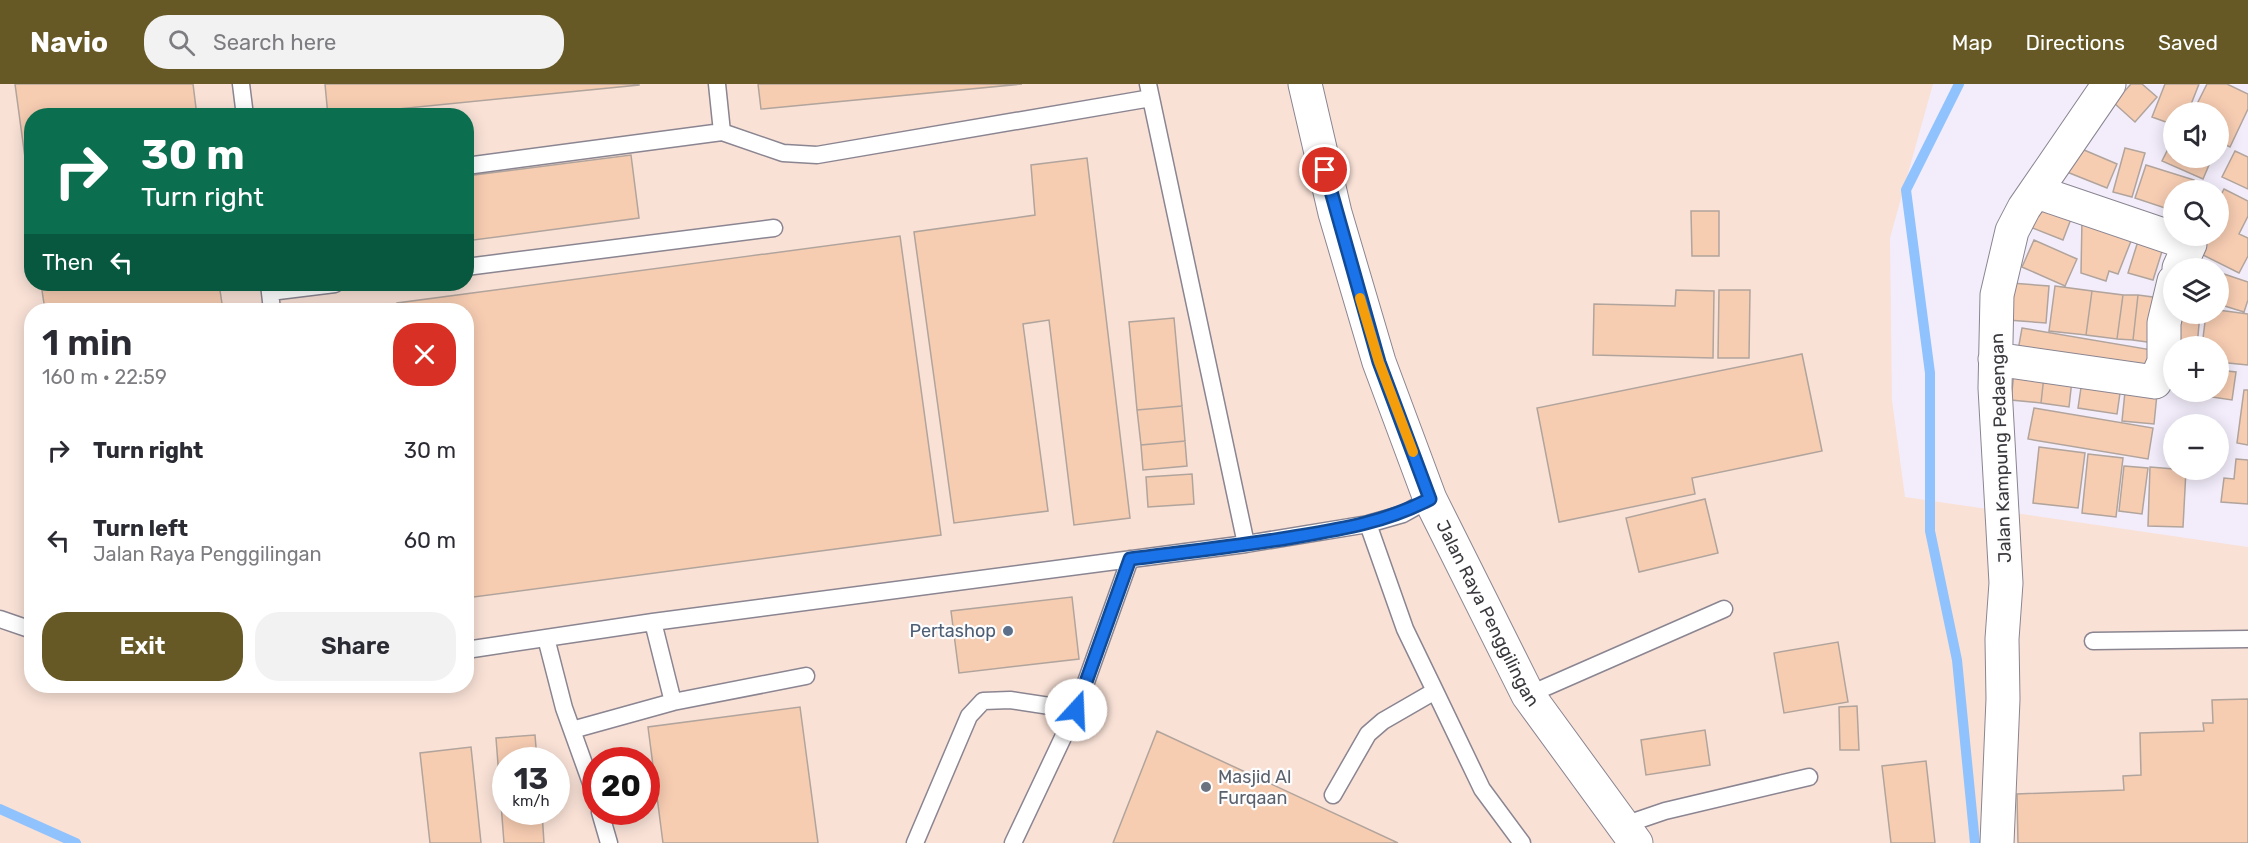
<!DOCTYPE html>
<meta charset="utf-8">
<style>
body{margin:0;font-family:Rubik,sans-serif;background:#f2f2f3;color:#2b2b33;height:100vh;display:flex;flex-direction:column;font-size:22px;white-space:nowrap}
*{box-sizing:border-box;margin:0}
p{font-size:20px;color:#7c7c81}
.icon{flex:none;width:33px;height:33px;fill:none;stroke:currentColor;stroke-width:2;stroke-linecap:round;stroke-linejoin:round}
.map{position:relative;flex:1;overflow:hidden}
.panel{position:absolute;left:24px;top:219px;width:450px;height:390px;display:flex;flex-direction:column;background:#fff;border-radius:24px;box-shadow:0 3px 15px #0003}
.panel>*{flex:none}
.hud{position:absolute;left:24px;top:24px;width:450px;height:183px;border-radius:24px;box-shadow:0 3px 15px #0003;background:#0b6e4f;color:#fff;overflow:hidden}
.buttons{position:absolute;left:2163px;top:18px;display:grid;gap:12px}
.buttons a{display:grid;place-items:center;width:66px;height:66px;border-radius:50%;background:#fff;box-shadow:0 3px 15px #0003;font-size:30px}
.speed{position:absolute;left:492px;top:663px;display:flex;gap:12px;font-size:30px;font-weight:700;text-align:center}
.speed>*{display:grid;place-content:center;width:78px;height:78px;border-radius:50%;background:#fff;box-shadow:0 3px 15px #0003;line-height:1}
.speed small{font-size:15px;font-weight:400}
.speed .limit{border:9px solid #d22;background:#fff;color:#111}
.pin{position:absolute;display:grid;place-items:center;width:51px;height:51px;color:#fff;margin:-26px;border:3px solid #fff;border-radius:50%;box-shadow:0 2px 6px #0007}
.me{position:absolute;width:66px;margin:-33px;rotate:20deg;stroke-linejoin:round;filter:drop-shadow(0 0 4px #0008)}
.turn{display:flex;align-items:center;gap:21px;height:126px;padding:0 18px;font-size:27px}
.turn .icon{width:78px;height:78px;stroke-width:2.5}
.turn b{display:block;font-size:42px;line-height:51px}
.then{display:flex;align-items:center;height:57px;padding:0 18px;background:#0003;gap:12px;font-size:22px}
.round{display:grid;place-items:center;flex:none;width:63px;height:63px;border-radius:24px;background:#f2f2f3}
.headline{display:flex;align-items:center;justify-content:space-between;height:102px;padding:0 18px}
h1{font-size:36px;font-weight:600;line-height:45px}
.cta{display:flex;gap:12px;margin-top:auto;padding:12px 18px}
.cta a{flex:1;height:69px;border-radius:24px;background:#665926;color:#fff;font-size:24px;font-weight:600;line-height:69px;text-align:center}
.cta a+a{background:#f2f2f3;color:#2b2b33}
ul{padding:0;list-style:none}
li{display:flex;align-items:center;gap:18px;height:90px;padding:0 18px}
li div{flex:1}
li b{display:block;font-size:22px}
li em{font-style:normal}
header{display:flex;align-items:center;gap:36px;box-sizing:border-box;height:84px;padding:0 30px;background:#665926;color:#fff}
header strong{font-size:28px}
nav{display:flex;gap:33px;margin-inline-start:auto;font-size:21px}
.search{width:420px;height:54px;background:#f2f2f3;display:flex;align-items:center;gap:15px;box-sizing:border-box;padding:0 21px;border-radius:24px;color:#7c7c81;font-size:22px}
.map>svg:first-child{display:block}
.industrial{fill:#f9e1d6;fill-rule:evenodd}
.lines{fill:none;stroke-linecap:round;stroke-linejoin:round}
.stream{stroke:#90c2fd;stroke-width:10}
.building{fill:#f7cdb2;stroke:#b1a49c;stroke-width:1.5}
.service-casing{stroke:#8a8591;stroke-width:19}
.minor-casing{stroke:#8a8591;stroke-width:35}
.tertiary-casing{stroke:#8a8591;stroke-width:35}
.service{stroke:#fff;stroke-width:16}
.minor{stroke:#fff;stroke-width:33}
.tertiary{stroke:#fff;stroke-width:33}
.route-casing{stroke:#114b97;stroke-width:15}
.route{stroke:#1a73e8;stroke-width:10}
.slow{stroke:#f59e0b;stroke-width:10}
.service-dot{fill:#5c6f8a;stroke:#fdfdfd;stroke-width:2}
.worship-dot{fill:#6b7280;stroke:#fdfdfd;stroke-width:2}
.labels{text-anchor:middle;stroke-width:4.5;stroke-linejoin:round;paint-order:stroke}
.street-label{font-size:18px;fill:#3b393e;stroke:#fdfdfd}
.service-label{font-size:18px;fill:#4e5e75;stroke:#fdfdfd;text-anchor:end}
.worship-label{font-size:18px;fill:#5b616d;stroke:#fdfdfd;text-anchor:start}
</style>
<header>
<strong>Navio</strong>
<div class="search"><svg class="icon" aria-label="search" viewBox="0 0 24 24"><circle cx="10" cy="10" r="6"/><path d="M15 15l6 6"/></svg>Search here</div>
<nav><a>Map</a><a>Directions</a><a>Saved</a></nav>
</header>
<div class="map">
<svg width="2248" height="759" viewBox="0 0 2248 759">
<rect width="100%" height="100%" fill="#f3edfb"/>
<path class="industrial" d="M0,0H1933L1890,154L1892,316L1905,413L2248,463V759H0ZM32,32H466V200H32ZM32,226H466V602H32ZM506,676H556V728H506ZM596,676H646V728H596Z"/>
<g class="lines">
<path class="stream" d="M1959,0L1906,106L1930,289V447L1957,576L1975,759
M0,725L76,759"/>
</g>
<path class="building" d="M15,0H193L197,32H32V125Z
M325,0H639V1L328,32Z
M758,0H1022L761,25Z
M2131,0H2142L2157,13L2135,38L2114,19Z
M2165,0H2199L2188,28H2174V41L2152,33Z
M2207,0H2227L2248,10V25L2230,63L2218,57V28H2193Z
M2174,53V74H2212L2203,95L2162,77Z
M2077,63L2117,80L2107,104L2067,88Z
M2125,64L2145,69L2132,113L2113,108Z
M2235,67L2248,73V105L2222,93Z
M631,71L639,134L466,157V92Z
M1087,74L1130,434L1074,441L1049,236L1023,240L1048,427L954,439L914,148L1035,131L1031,81Z
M2146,81L2194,96L2191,106H2174V127L2135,114Z
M2224,105L2248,117V132L2239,150L2248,154V172L2239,189L2193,166L2201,152H2218V117Z
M2033,120L2071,135L2063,156L2025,141Z
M1691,127H1719V172H1692Z
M2082,135L2133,152L2118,190L2109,187L2106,197L2081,189Z
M900,152L941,451L466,514V226H398L397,219Z
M2139,154L2164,161L2153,196L2128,189Z
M2034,156L2077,175L2065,202L2022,183Z
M2224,190L2248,198V216L2244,228L2218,220V206Z
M2011,199L2049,202L2046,239L2008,236Z
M41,200H219L223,226H45Z
M2055,202L2092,207L2086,251L2049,247Z
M1676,206L1714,207L1713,274L1593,271L1594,220L1675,222Z
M1719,206H1750L1749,274H1718Z
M2092,207L2123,211L2117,255L2086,251Z
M2123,211H2138L2133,256L2117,255Z
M2138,211L2160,214L2154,259L2133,256Z
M2218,226L2248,230V281L2218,278V262H2202L2206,230H2218Z
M2175,230H2200L2197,262H2174Z
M1174,234L1182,322L1137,326L1129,238Z
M2022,244L2158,267L2153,295L2017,272Z
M1802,270L1822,367L1692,394L1695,410L1559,438L1537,324Z
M27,275H32V312Z
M2015,280L2045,283L2041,319L2011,316Z
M2045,283L2073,287L2069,323L2041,319Z
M2218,286L2236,288L2232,316L2178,308H2218Z
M2083,290L2122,295L2117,330L2078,324Z
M2126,298L2158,300L2154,340L2122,337Z
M2244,306H2248V361L2237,359Z
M1182,322L1185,357L1141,361L1137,326Z
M2034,324L2153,344L2148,375L2028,355Z
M1185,357L1187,382L1143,386L1141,361Z
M2039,363L2085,369L2078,424L2033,419Z
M2088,370L2123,374L2116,433L2082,429Z
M2236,375L2248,376V420L2221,418L2224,394L2234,395Z
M2124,382L2148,384L2142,430L2119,427Z
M2150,383L2186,386L2183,443L2148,442Z
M1192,390L1194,420L1148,423L1146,393Z
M1705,415L1718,469L1639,488L1626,434Z
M1072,513L1079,575L959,589L951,527Z
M1838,558L1848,618L1784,629L1774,569Z
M2248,615V759H2018L2017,710L2124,706L2123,692L2141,691L2140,649L2204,647L2203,639H2213L2212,616Z
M1857,622L1859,666H1840L1839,623Z
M800,623L818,759H663L648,643Z
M1705,646L1710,681L1646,691L1641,656Z
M1157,647L1398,759H1113Z
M535,651L537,676H506V728H542L544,759H504L496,654Z
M471,663L481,759H430L420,669Z
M1926,677L1935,759H1891L1882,682Z"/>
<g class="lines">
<g class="service-casing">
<path id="service" d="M241,0L245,32
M1151,14L1246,460
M722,48L783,69L817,71L1151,14L1148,0
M466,82L722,48L717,0
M466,183L774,144
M269,200L272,226
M270,208L335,200
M1368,440L1405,545L1435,607L1482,705L1522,759
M0,535L32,546
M653,538L673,618L806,592
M546,554L564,624L596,713
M2093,557L2248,555
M466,566L653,538L1246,460L1368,440L1403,430L1430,415
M1528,611L1724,525
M572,646L673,618
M1333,711L1368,650L1383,637L1435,607
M600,728L609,759
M1624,741L1665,727L1809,693
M915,759L969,632L983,617L1010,616L1076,626
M1013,759L1076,626L1130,475"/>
</g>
<g class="minor-casing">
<path id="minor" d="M2037,108L2190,160L2179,184
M1995,275L2155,298L2164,278V239L2174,197
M1997,759L2003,615L2002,555L2006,499L1995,304L1997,211L2012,147L2024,124L2109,0"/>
</g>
<g class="tertiary-casing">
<g id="tertiary">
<path id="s1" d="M1305,0L1335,129L1379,278L1430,415L1528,611L1636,759"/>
</g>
</g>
<use href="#service" class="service"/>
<use href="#minor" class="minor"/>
<use href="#tertiary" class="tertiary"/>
</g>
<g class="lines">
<g class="route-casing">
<path id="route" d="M1076,626L1130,475C1185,468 1240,462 1294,453C1342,445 1386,438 1430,415L1379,278L1325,86"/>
</g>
<use href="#route" class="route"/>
<path class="slow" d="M1360,214L1379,278L1413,368"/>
</g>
<circle class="service-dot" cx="1008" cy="547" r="6"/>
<circle class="worship-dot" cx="1206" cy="703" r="6"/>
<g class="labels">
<g class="street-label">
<text transform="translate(2001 364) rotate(-92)" y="6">Jalan Kampung Pedaengan</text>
<text dy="6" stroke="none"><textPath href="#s1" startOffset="562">Jalan Raya Penggilingan</textPath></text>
</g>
<g class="service-label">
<text x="996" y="553">Pertashop</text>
</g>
<g class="worship-label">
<text x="1218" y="699">Masjid Al<tspan x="1218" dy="21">Furqaan</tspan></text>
</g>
</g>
</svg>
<div class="buttons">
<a><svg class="icon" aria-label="sound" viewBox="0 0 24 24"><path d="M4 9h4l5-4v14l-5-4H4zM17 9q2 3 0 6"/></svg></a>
<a><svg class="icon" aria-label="search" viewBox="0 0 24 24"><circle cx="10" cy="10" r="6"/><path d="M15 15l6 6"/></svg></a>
<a><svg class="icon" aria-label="layers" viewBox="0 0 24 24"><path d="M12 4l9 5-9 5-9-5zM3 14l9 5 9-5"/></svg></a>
<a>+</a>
<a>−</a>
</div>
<div class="speed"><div>13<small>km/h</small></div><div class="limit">20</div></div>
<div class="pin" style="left:1325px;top:86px;background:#d93025"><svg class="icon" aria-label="arrive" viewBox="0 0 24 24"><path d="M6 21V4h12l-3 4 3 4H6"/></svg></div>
<svg class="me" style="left:1076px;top:626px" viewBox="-20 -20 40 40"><circle r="19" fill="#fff"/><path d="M0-13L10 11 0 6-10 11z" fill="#1a73e8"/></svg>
<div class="hud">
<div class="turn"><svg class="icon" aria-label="right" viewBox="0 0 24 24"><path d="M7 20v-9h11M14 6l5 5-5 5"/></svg><div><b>30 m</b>Turn right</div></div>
<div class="then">Then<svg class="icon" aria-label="left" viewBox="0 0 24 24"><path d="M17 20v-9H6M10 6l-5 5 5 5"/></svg></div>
</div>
<section class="panel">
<div class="headline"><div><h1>1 min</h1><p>160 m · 22:59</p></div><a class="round" style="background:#d93025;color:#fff"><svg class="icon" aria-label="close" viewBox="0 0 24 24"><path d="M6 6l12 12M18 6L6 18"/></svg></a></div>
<ul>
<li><svg class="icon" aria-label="right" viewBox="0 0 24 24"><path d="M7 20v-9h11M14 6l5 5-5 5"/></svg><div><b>Turn right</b></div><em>30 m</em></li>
<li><svg class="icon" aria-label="left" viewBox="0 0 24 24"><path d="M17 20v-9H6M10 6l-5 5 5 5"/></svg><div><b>Turn left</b><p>Jalan Raya Penggilingan</p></div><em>60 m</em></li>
</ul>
<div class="cta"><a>Exit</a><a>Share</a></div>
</section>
</div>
